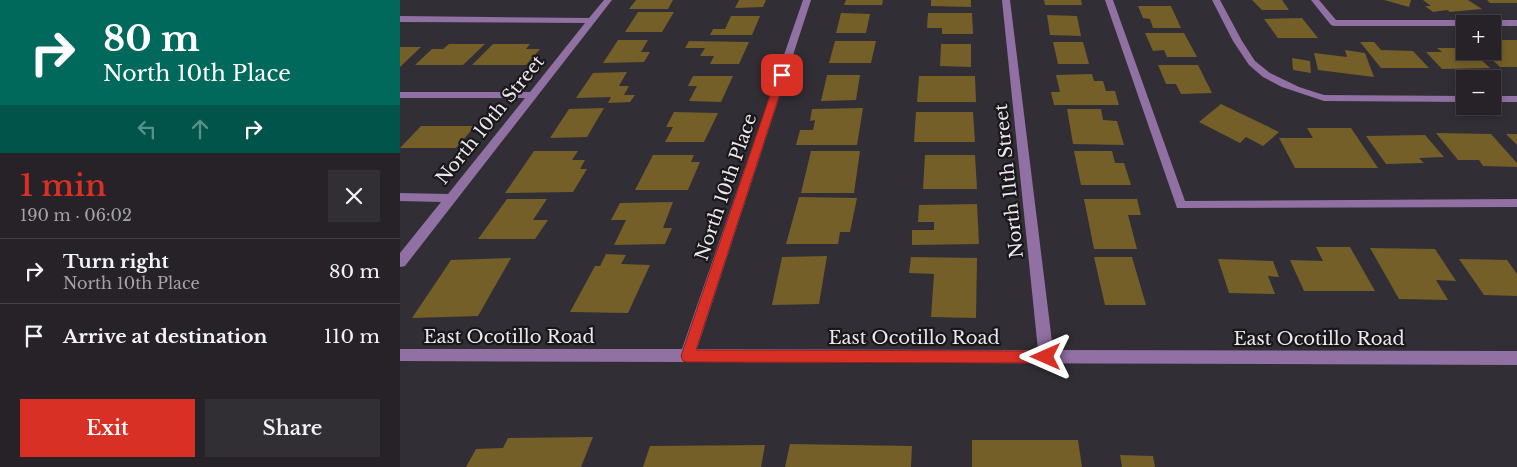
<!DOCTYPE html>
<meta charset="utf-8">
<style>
body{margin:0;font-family:"Libre Baskerville",serif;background:#322f34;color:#f1f3f6;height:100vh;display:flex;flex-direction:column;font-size:19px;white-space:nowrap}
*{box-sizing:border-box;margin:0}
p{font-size:16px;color:#a4a4a8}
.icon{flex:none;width:28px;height:28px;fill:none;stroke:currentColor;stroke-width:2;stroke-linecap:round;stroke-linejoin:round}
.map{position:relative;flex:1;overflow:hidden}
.sheet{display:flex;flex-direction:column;background:#262228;width:400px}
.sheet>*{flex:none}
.hud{background:#00695c;color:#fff;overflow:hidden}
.fabs{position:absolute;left:1056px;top:15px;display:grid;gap:10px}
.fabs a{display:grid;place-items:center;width:45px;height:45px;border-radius:0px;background:#262228;box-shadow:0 2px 8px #0003,0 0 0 1px #423f45;font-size:25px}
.pin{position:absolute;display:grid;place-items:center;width:42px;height:42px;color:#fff;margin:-21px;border-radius:10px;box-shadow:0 2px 8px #0006}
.me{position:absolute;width:55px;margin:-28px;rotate:270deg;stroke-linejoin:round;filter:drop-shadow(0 0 4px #0008)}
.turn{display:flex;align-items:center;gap:18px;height:105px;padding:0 20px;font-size:22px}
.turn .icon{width:65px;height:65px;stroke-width:2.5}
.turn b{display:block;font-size:35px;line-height:42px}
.lanes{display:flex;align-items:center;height:48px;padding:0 20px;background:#0003;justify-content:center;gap:25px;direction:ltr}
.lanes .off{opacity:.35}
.round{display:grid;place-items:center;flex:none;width:52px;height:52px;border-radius:0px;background:#322f34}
.overview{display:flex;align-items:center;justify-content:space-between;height:85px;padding:0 20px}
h1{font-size:30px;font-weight:600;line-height:38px;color:#d93025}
.button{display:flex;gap:10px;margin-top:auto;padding:10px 20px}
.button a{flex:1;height:58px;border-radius:0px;background:#d93025;color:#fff;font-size:20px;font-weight:600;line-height:58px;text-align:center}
.button a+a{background:#322f34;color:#f1f3f6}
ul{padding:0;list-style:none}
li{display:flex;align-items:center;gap:15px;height:65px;padding:0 20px;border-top:1px solid #423f45}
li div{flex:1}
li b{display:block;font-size:19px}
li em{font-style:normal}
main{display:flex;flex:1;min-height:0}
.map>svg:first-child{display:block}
.building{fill:#745f28}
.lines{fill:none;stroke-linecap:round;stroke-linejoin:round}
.minor{fill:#9170a3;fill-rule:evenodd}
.route{fill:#d93025;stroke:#8d1f18}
.labels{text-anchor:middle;stroke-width:4.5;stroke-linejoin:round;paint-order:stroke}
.street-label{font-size:18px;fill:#ece9ed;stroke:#19171a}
</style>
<main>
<section class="sheet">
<div class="hud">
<div class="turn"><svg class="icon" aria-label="right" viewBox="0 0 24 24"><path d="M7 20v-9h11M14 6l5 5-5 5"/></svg><div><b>80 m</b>North 10th Place</div></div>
<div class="lanes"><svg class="icon off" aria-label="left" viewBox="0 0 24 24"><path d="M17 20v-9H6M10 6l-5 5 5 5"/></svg><svg class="icon off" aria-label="ahead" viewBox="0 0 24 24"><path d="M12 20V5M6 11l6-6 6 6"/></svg><svg class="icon" aria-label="right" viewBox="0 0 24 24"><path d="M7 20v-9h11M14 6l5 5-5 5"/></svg></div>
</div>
<div class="overview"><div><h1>1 min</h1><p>190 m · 06:02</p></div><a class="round"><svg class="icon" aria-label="close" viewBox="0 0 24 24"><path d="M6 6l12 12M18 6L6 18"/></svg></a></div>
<ul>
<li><svg class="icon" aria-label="right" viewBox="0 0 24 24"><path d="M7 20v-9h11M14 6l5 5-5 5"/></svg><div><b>Turn right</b><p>North 10th Place</p></div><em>80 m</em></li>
<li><svg class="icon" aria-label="arrive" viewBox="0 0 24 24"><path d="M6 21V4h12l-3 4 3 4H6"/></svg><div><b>Arrive at destination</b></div><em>110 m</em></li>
</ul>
<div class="button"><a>Exit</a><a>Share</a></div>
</section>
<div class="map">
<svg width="1117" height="467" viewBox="0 0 1117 467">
<rect width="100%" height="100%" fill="#322e35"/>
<path class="building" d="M236,0H273L268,9H229Z
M339,0H366L363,7L335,8Z
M446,0H483L482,5H444Z
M531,0H571V7L531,6Z
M644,0H681L682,5H645Z
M852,0H882L889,10H862Z
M984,0H1011L1009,7Z
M1023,0H1068L1082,9L1050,12L1047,10L1033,12L1025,6H1031Z
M1087,0H1117V3H1090Z
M738,6H771L781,28H753L750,19L743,18Z
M238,12H274L262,32H225Z
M441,13L470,14L466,33H436Z
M528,13H572L573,34H542V28H527Z
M647,15L677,16L681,36L650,35Z
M331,16H360L352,35H310L313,29H325Z
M902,18L918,38H878L864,19Z
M745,33H784L797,57H767L764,50L753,51Z
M218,40H248L241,52H250L244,62L203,63Z
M1092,40H1117V67H1100L1083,51H1092V46H1099Z
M289,41L349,42L339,64H310L314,56H300L305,48H285Z
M435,41H476L471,63H429Z
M653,42H683L689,64H658Z
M960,42H974L981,50L1013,51L1029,68H981Z
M49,44H85L63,65H15L32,49H43Z
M93,44H130L126,49H140L126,65H72Z
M541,44H571V67L540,66Z
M0,47H21L0,67Z
M1037,48H1065V51H1072L1090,68L1042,69L1026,52H1042Z
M945,50L965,53L974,77L918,70L914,53L947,57Z
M892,58L910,61L911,73L893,70Z
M758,65H798L812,93L781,94L776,84H766Z
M227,72L219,86H229L224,95H235L230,102L208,103L211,97L176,98L193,73Z
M692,74L694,81H703L706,91H715L719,105H654L651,92H660L656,75Z
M427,75H460L456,100L421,101Z
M293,76H333L321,102L289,101L297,86H288Z
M519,76H575L576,102H517Z
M821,104L879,132L863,146L846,137L840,143L799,122Z
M204,108L187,137L150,138L169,109Z
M463,108L457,145H396L400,130H413L415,120L410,121L412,109Z
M667,109H701L703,120L717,121L724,145L673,144Z
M274,112L318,113L304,142H265L273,127H266Z
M516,112H573L575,142H514Z
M21,126H75L56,148H0Z
M907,128H951L978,168H895L879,138H913Z
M1036,133L1091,134L1117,163V167L1083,166L1079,160H1058Z
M1106,134H1117V145Z
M1025,135L1044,157L1019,158L1024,163L986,164L966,136Z
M134,151H178L172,160H185L180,169H187L173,192L105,193Z
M411,151H460L454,193H401Z
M674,151H712L715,163H724L731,185H681Z
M253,155H294L291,162H300L288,190H235Z
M525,155H575L577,189H523Z
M399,197L457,198L450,232H440L438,244H386Z
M107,199H147L133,220H148L135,239H78Z
M684,199H737L741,215H728L737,249H694Z
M273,202L263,228H272L265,244L214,245L226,220H211L220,203Z
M577,204L579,244L512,245V230H534V222H518L519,205Z
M916,247H950L975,291H904L890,260L923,261Z
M970,248L1035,249L1056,281L1036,280L1048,300L999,299Z
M206,254L226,255L221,264L250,265L228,313L170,312L195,266H200Z
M427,256L419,304L372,305L382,257Z
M511,257L577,258L576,318L531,317L534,274L509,273Z
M694,257H732L746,305H705Z
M111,258L78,316L12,318L51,260Z
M818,259L873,261L879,277L868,276L875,294L829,293Z
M1059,259L1107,260L1117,274V296L1084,295Z
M193,437L181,467H66L76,449L103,448L108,438Z
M572,440H678L682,467H572Z
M390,444L512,446L511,467H385Z
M365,445L361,467H243L250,446Z
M720,455L753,456L755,467H722Z"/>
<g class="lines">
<path class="minor" d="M204,0H212L5,266L0,267V253L41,202L0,201V193L48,194L125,98H0V92H130L185,23L0,22V16L189,18Z
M403,0H411L297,349L638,350L602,0H610L653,350L1117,351V365L0,361V349H282Z
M705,0H713L785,201L1117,199V207L777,208Z
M812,0H820L842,41L855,61L870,73L899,87L924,95L1065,96V102L924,101L882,87L863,77L849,65L833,41Z
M911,0H919L936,20H1117V26H1092V24H1065V26H934L931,25Z
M1092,96H1117V102H1092Z"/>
</g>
<path class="route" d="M382,72L386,75L296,350L646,351L651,353L653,357L651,361L646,363L287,362L283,361L281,356L377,75Z"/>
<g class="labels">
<g class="street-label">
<text transform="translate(90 120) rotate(-51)" y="6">North 10th Street</text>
<text transform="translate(609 181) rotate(-96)" y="6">North 11th Street</text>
<text transform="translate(326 187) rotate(-71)" y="6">North 10th Place</text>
<text x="109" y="343">East Ocotillo Road</text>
<text x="514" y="344">East Ocotillo Road</text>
<text x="919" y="345">East Ocotillo Road</text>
</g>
</g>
</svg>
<div class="fabs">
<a>+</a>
<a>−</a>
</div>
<div class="pin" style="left:382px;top:75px;background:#d93025"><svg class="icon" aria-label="arrive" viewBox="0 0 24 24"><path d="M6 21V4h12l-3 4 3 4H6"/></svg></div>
<svg class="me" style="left:646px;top:357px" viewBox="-20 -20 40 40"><path d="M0-17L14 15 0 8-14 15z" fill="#d93025" stroke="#fff" stroke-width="4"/></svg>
</div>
</main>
